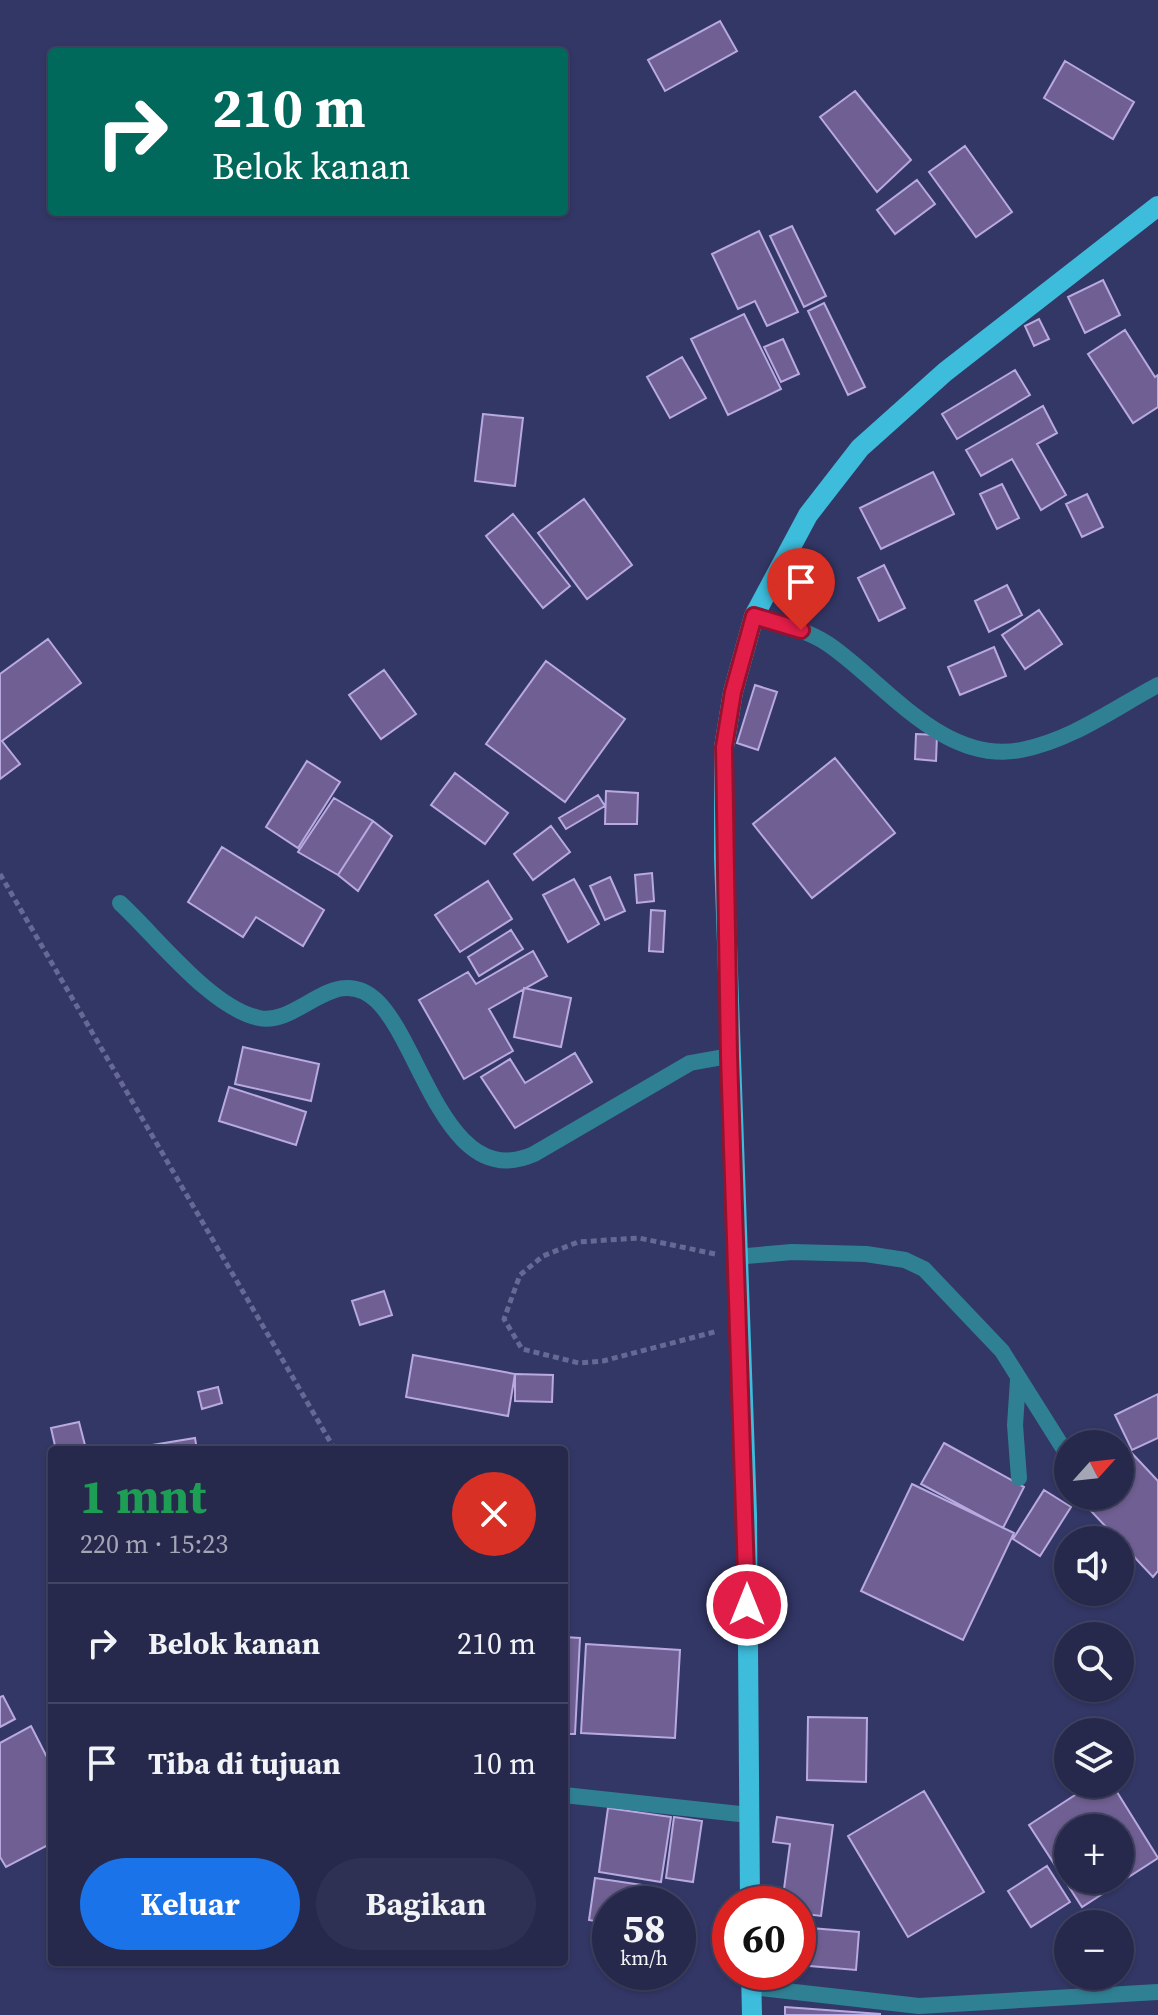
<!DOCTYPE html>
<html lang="id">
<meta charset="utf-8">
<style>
body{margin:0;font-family:"Source Serif 4",serif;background:#2e3153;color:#f1f3f6;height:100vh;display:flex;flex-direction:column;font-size:30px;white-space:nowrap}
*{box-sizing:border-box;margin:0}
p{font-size:26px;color:#a4a6b5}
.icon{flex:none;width:44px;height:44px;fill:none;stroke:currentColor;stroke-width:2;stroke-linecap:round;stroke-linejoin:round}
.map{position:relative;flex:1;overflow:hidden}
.panel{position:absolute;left:48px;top:1446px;width:520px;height:520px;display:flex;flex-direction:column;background:#26294c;border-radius:8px;box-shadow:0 2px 6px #0004,0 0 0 2px #424564}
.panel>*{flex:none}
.banner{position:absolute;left:48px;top:48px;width:520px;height:168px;border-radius:8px;box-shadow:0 2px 6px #0004,0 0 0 2px #424564;background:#00695c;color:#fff;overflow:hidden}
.needle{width:52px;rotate:63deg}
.buttons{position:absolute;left:1054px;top:1430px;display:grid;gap:16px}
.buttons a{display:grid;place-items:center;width:80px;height:80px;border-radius:50%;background:#26294c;box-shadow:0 2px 6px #0004,0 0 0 2px #424564;font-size:40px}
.speed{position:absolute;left:592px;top:1886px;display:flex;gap:16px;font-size:40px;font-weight:700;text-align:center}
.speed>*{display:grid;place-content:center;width:104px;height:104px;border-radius:50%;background:#26294c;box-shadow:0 2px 6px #0004,0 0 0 2px #424564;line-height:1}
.speed small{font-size:20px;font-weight:400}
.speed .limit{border:12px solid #d22;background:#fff;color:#111}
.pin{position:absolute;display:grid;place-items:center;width:68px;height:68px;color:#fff;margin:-82px -34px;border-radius:50% 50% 50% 0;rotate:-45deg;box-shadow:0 0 8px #0007}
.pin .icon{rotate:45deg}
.me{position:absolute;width:88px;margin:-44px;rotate:0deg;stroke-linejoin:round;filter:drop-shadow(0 0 6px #0008)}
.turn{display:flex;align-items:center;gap:28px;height:168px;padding:0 32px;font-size:36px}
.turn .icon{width:104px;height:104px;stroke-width:2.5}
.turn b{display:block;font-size:56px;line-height:68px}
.round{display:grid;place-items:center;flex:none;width:84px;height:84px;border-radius:42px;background:#2e3153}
.head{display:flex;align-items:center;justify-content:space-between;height:136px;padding:0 32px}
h1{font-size:48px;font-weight:700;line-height:60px;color:#1e9e55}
.cta{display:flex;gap:16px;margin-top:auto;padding:16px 32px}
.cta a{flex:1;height:92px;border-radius:48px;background:#1a73e8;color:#fff;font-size:32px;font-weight:700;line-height:92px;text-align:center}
.cta a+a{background:#2e3153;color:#f1f3f6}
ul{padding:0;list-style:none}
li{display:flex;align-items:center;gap:24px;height:120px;padding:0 32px;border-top:2px solid #424564}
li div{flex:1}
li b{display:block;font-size:30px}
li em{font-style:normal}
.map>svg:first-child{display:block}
.building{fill:#6f5f92;stroke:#b9a9e1;stroke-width:2;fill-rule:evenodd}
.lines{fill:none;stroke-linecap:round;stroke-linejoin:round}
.path{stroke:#656993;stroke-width:5;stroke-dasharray:6 4;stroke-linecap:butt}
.service{stroke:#308094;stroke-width:16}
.minor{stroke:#308094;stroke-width:16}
.primary{stroke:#3dbcdb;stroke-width:20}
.route-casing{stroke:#92132f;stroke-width:20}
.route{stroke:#e11d48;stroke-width:14}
</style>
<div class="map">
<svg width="1158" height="2015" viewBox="0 0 1158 2015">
<rect width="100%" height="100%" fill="#333766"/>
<path class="building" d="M720,21L737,51L665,91L648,60Z
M1065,61L1134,102L1113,139L1044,98Z
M855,91L911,160L877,192L820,117Z
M965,146L1012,212L976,237L929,172Z
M917,180L935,204L895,234L877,210Z
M792,226L826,296L804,307L770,236Z
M759,231L798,312L767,326L755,301L738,309L712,254Z
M1103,280L1120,315L1085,333L1068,297Z
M824,303L865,387L848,395L808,311Z
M744,314L781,389L728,415L691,339Z
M1039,319L1049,339L1034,346L1025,326Z
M1125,330L1155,377L1158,375V407L1133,423L1088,354Z
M783,339L799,374L781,382L764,347Z
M682,357L706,398L670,418L647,377Z
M1015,370L1030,395L957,439L942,414Z
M1043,406L1057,433L1037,444L1066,495L1041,510L1012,459L981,476L966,450Z
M483,414L523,418L515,486L475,481Z
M933,472L954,514L881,549L860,508Z
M1002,484L1019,518L997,529L980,494Z
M1087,494L1103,527L1082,537L1066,504Z
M584,499L632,565L587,599L538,533Z
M513,514L570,586L543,608L486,536Z
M884,565L905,608L879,621L858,578Z
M1007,585L1022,615L989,632L975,601Z
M1039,610L1062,644L1025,669L1002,635Z
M48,639L81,683L2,741L20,764L0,779V674Z
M994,647L1006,676L960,695L948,667Z
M546,661L625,719L565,802L486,744Z
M384,670L416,714L381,739L349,695Z
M755,685L777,692L758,750L737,743Z
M916,734L937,735L936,761L915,759Z
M835,758L895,833L812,898L753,824Z
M307,761L340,782L298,848L266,827Z
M455,773L508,813L485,844L431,805Z
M606,791L638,793L637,824H605Z
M598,795L605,806L566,829L559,818Z
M334,798L373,821L338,875L298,852Z
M373,821L392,836L358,891L338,875Z
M551,826L570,852L533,880L514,854Z
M222,847L324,910L303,946L256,917L243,937L188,902Z
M652,873L654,901L637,903L635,875Z
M610,877L625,911L605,920L590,886Z
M574,879L599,924L568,942L543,895Z
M488,881L512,919L460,952L435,915Z
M651,910L665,911L663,952L649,951Z
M511,930L523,949L479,976L468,957Z
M533,951L547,976L489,1009L513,1051L464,1079L419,1000L468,972L476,984Z
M524,988L571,998L561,1047L514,1037Z
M243,1047L319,1064L311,1101L235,1084Z
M575,1053L592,1082L515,1128L481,1077L510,1059L525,1083Z
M229,1087L306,1112L296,1145L219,1121Z
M384,1291L392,1315L360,1325L352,1301Z
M413,1355L515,1374L508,1416L406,1397Z
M515,1374L553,1375L552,1402L515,1401Z
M218,1387L222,1403L202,1409L198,1392Z
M1158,1394V1438L1132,1450L1115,1415Z
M79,1422L86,1449L56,1450L51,1428Z
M195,1438L197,1450H122Z
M944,1443L1024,1487L1003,1528L921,1484Z
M1127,1448L1158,1481V1571L1153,1577L1077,1496H1120V1455Z
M912,1484L1014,1533L963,1640L861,1591Z
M1044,1490L1071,1507L1040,1556L1013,1539Z
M564,1637L580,1638L575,1734H564Z
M586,1644L680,1650L675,1738L581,1733Z
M3,1696L15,1719L0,1727V1697Z
M808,1717L867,1718L866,1782L807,1780Z
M31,1726L52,1767V1843L6,1867L0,1857V1743Z
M1092,1784H1112L1158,1858L1082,1907L1029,1825ZM1068,1828H1120V1880H1068Z
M924,1791L984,1892L908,1937L848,1836Z
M608,1808L671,1817L661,1882L599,1872Z
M674,1817L702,1821L693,1882L666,1878Z
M777,1817L833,1825L821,1916L798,1913V1904H782L790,1844L773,1842Z
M1047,1866L1070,1902L1031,1927L1008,1891Z
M595,1878L656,1887L653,1904H610V1924L589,1920Z
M798,1927L859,1932L856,1970L798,1965Z
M785,2007L880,2014V2015H785Z"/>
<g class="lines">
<path class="path" d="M0,874L335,1450
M715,1254L639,1238L578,1242L543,1256L520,1275L504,1319L522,1349L579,1363L603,1361L718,1331"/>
<path class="service" d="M735,1257L792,1252L866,1254L905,1260L924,1269L1002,1351L1063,1448
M1018,1380L1015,1425L1019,1478"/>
<path class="minor" d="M754,616C779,623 807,630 828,644C884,682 943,765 1021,750C1072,740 1113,709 1158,685
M120,903C157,937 211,1008 259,1018C300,1026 335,961 377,1001C422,1045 447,1193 534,1154L690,1063L729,1056
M564,1795L749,1815
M751,1987L919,2006L1158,1992"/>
<path class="primary" d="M750,1904L747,1515L724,858V747L733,692L754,616L808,515L860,448L945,372L1158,206
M751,1972L752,2015"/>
</g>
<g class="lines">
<g class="route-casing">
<path id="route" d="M747,1605L729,1056L724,747L733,692L754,616L801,630"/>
</g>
<use href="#route" class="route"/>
</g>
</svg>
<div class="buttons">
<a><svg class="needle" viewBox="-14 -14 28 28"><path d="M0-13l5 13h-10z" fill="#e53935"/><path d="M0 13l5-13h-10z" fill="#a4a6b5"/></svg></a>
<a><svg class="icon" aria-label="sound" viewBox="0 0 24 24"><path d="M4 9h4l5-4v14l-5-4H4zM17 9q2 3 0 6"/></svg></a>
<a><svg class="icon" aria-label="search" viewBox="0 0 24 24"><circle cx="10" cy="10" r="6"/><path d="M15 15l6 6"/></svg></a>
<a><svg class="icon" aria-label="layers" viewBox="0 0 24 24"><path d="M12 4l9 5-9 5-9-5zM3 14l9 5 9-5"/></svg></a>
<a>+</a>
<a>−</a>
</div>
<div class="speed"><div>58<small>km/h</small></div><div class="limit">60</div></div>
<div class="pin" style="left:801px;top:630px;background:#d93025"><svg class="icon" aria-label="arrive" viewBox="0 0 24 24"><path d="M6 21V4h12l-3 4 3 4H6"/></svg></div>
<svg class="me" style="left:747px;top:1605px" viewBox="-20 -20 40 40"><circle r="17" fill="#e11d48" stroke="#fff" stroke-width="3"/><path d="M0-11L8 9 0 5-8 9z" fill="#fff"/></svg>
<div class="banner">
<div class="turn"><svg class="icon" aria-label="right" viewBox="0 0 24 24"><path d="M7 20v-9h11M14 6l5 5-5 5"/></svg><div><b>210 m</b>Belok kanan</div></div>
</div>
<section class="panel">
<div class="head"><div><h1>1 mnt</h1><p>220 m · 15:23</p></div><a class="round" style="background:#d93025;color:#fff"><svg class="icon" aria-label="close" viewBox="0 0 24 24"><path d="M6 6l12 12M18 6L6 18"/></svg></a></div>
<ul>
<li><svg class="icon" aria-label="right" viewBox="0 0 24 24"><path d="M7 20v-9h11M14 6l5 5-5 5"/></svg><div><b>Belok kanan</b></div><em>210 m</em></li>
<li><svg class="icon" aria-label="arrive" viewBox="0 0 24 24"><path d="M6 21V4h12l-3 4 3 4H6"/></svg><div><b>Tiba di tujuan</b></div><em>10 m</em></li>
</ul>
<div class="cta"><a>Keluar</a><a>Bagikan</a></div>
</section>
</div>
